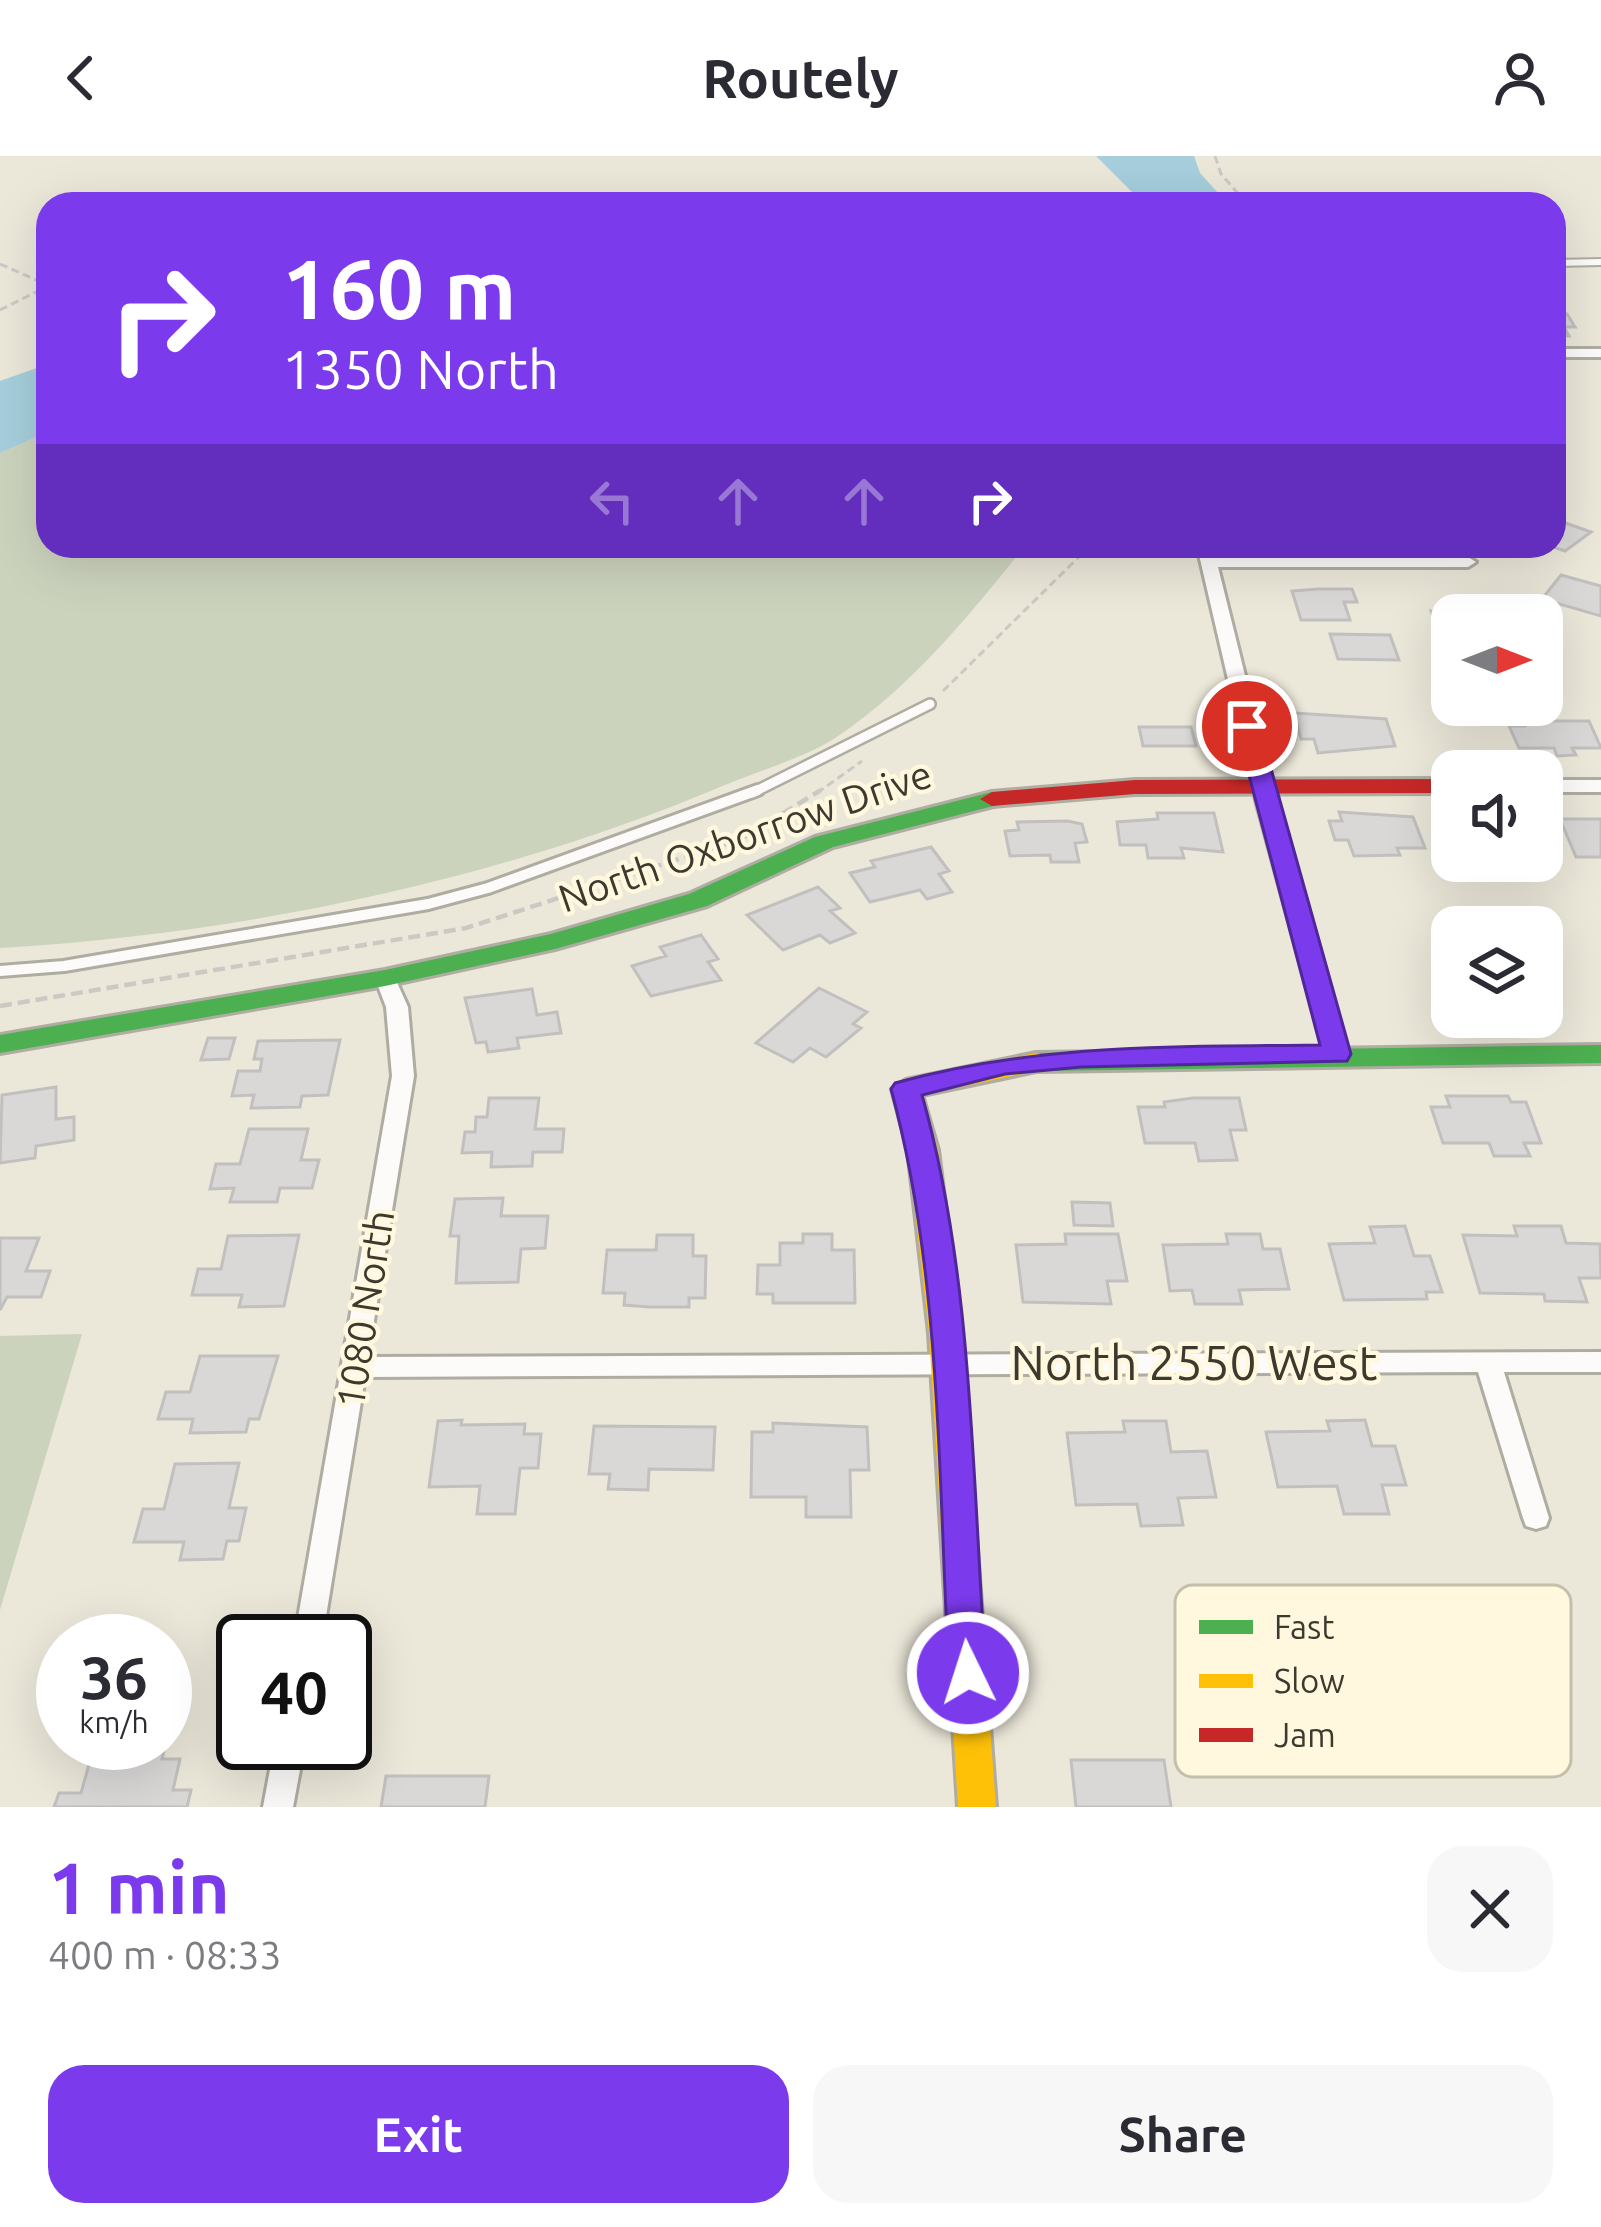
<!DOCTYPE html>
<meta charset="utf-8">
<style>
body{margin:0;font-family:Ubuntu,sans-serif;background:#f7f7f7;color:#2b2b33;height:100vh;display:flex;flex-direction:column;font-size:45px;white-space:nowrap}
*{box-sizing:border-box;margin:0}
p{font-size:39px;color:#7c7c81}
.icon{flex:none;width:66px;height:66px;fill:none;stroke:currentColor;stroke-width:2;stroke-linecap:round;stroke-linejoin:round}
.map{position:relative;height:1651px;overflow:hidden}
.drawer{display:flex;flex-direction:column;background:#fff;flex:1}
.drawer>*{flex:none}
.guide{position:absolute;left:36px;top:36px;width:1530px;height:366px;border-radius:36px;box-shadow:0 12px 48px #0002;background:#7c3aed;color:#fff;overflow:hidden}
.needle{width:78px;rotate:90deg}
.fabs{position:absolute;left:1431px;top:438px;display:grid;gap:24px}
.fabs a{display:grid;place-items:center;width:132px;height:132px;border-radius:24px;background:#fff;box-shadow:0 12px 48px #0002;font-size:60px}
.speed{position:absolute;left:36px;top:1458px;display:flex;gap:24px;font-size:60px;font-weight:700;text-align:center}
.speed>*{display:grid;place-content:center;width:156px;height:156px;border-radius:50%;background:#fff;box-shadow:0 12px 48px #0002;line-height:1}
.speed small{font-size:30px;font-weight:400}
.speed .limit{border:6px solid #111;border-radius:18px;background:#fff;color:#111}
.pin{position:absolute;display:grid;place-items:center;width:102px;height:102px;color:#fff;margin:-51px;border:6px solid #fff;border-radius:50%;box-shadow:0 3px 12px #0007}
.me{position:absolute;width:132px;margin:-66px;rotate:356deg;stroke-linejoin:round;filter:drop-shadow(0 0 9px #0008)}
.turn{display:flex;align-items:center;gap:42px;height:252px;padding:0 48px;font-size:54px}
.turn .icon{width:156px;height:156px;stroke-width:2.5}
.turn b{display:block;font-size:84px;line-height:102px}
.lanes{display:flex;align-items:center;height:114px;padding:0 48px;background:#0003;justify-content:center;gap:60px;direction:ltr}
.lanes .off{opacity:.35}
.round{display:grid;place-items:center;flex:none;width:126px;height:126px;border-radius:36px;background:#f7f7f7}
.overview{display:flex;align-items:center;justify-content:space-between;height:204px;padding:0 48px}
h1{font-size:72px;font-weight:700;line-height:90px;color:#7c3aed}
.primary-button{display:flex;gap:24px;margin-top:auto;padding:24px 48px}
.primary-button a{flex:1;height:138px;border-radius:36px;background:#7c3aed;color:#fff;font-size:48px;font-weight:700;line-height:138px;text-align:center}
.primary-button a+a{background:#f7f7f7;color:#2b2b33}
header{display:flex;justify-content:space-between;align-items:center;height:156px;padding:0 48px;background:#fff;font-size:54px;font-weight:700}
.map>svg:first-child{display:block}
.green{fill:#ccd3bd}
.water{fill:#a6cedc}
.building{fill:#dad8d7;stroke:#c2c0bf;stroke-width:3}
.lines{fill:none;stroke-linecap:round;stroke-linejoin:round}
.lane-far2-casing{stroke:#afaca1;stroke-width:10}
.lane-far1-casing{stroke:#afaca1;stroke-width:14}
.lane-casing{stroke:#afaca1;stroke-width:16}
.street-casing{stroke:#afaca1;stroke-width:6}
.fast-casing{stroke:#afaca1;stroke-width:6}
.slow-casing{stroke:#afaca1;stroke-width:6}
.jam-casing{stroke:#afaca1;stroke-width:6}
.path-far1{stroke:#ccc9c4;stroke-width:3;stroke-dasharray:8 4.5;stroke-linecap:butt}
.path{stroke:#ccc9c4;stroke-width:4.5;stroke-dasharray:12 6;stroke-linecap:butt}
.lane-far2{stroke:#fcfbf9;stroke-width:6}
.lane-far1{stroke:#fcfbf9;stroke-width:9}
.lane{stroke:#fcfbf9;stroke-width:10}
.street{fill:#fcfbf9;fill-rule:evenodd}
.fast{fill:#4caf50;fill-rule:evenodd}
.slow{fill:#ffc107;fill-rule:evenodd}
.jam{fill:#c62828;fill-rule:evenodd}
.route{fill:#7c3aed;stroke:#51269a;stroke-width:3}
.labels{text-anchor:middle;stroke-width:9;stroke-linejoin:round;paint-order:stroke}
.street-label{font-size:39px;fill:#3c392f;stroke:#fff8df}
.near-street-label{font-size:48px;fill:#3c392f;stroke:#fff8df}
.key{fill:#fff8df;stroke:#c4bfaa;stroke-width:3}
.key-label{font-size:33px;fill:#3c392f}
</style>
<header><svg class="icon" aria-label="back" viewBox="0 0 24 24"><path d="M15 5l-7 7 7 7"/></svg>Routely<svg class="icon" aria-label="person" viewBox="0 0 24 24"><circle cx="12" cy="8" r="4"/><path d="M4 21q1-7 8-7t8 7"/></svg></header>
<div class="map">
<svg width="1601" height="1651" viewBox="0 0 1601 1651">
<rect width="100%" height="100%" fill="#ebe7d9"/>
<path class="green" d="M48,276V390H1025C970,458 915,527 841,578C809,601 762,613 725,629C501,724 243,778 0,792V297Z
M82,1178L0,1454V1180Z"/>
<path class="water" d="M1096,0H1194L1200,17L1228,48H1144Z
M48,208V276L0,297V225Z"/>
<path class="building" d="M1554,158H1567L1575,171H1564L1569,180H1554Z
M1554,363L1591,376L1565,395L1550,390Z
M1561,419L1601,430V460L1542,443Z
M1318,433H1352L1357,446H1344L1350,464H1301L1292,435Z
M1462,449H1497L1502,459H1452V479H1442L1431,455H1465Z
M1330,478L1390,479L1399,504L1338,503Z
M1294,557L1386,563L1395,590L1318,597L1314,583H1301Z
M1521,565H1589L1601,592H1572L1576,599L1557,600L1554,592H1519L1509,570H1524Z
M1139,571H1191L1196,590H1143Z
M1339,656L1413,661L1425,692H1397L1400,699L1354,700L1348,684H1335L1329,665H1342Z
M1157,657H1214L1223,696L1181,692L1184,702H1148L1146,689H1120L1117,666L1158,663Z
M1560,663H1601V701H1576Z
M1067,665L1082,668L1087,686L1075,687L1079,706H1051L1050,699L1010,700L1005,675L1019,674L1017,666Z
M931,691L949,715L939,718L952,736L927,743L920,734L870,746L850,717L875,711L871,705Z
M818,731L840,752L830,755L855,777L830,787L820,779L783,794L747,759Z
M701,779L718,803L708,806L721,824L651,840L632,810L666,800L660,791Z
M819,832L867,856L853,868L861,872L826,901L810,892L793,906L756,887Z
M532,833L537,859L557,856L561,877L517,882L519,892L488,896L486,886L476,887L465,842Z
M208,882H235L229,903L201,904Z
M340,884L328,939L302,940L300,951L251,952L254,939L232,940L238,915H260L262,903H254L258,885Z
M56,931V963L74,961V984L36,990L35,1002L0,1007L2,939Z
M1446,940H1508L1511,946H1526L1541,987H1524L1530,1000H1494L1489,987H1443L1431,951H1450Z
M489,942H539L535,973H564L562,996H533L532,1010L491,1011L492,996L462,997L465,976H475L476,961H487Z
M1193,942H1239L1246,974H1230L1237,1004L1199,1005L1195,987H1145L1138,951H1165L1164,946Z
M249,973H308L301,1004H319L312,1032H280L277,1046H230L234,1032L210,1033L216,1008H240Z
M503,1042L501,1060H548L545,1092L521,1093L518,1126L456,1127L459,1080H450L455,1043Z
M1072,1046L1110,1047L1113,1070L1074,1069Z
M1405,1070L1414,1100H1430L1442,1136H1426L1427,1143L1344,1144L1329,1088L1375,1087L1370,1071Z
M1514,1070H1561L1566,1087L1600,1088L1601,1122H1579L1587,1146L1545,1145L1544,1138L1480,1137L1463,1079L1517,1080Z
M803,1078H832V1094H854L855,1147H773V1138H757L758,1109H780V1087H803Z
M1065,1078H1118L1127,1125H1107L1111,1148L1023,1146L1016,1089L1066,1088Z
M1226,1078H1260L1263,1093H1280L1289,1133L1239,1134L1242,1148H1195L1192,1134L1170,1135L1163,1089L1228,1088Z
M299,1079L284,1150L239,1151L242,1139H192L198,1113H221L228,1080Z
M657,1079H693V1100H706L705,1142H689V1151H649L624,1149L625,1137H603L607,1094H656Z
M0,1082H39L26,1115H50L41,1141H7L0,1154Z
M200,1200H278L259,1263H249L246,1276L190,1277L193,1263H158L166,1236H190Z
M462,1264L461,1269L525,1268L524,1278H541L538,1312H520L515,1358H477L480,1330L429,1331L438,1265Z
M1365,1264L1372,1290H1395L1406,1329H1382L1389,1358H1344L1337,1330L1278,1331L1266,1276L1330,1275L1327,1265Z
M1123,1265H1166L1171,1296L1207,1295L1216,1341L1178,1342L1183,1369L1141,1370L1137,1348L1076,1349L1067,1277L1125,1276Z
M773,1267L867,1271L869,1314H850L851,1361H806V1341H751L752,1276H773Z
M594,1270L715,1271L713,1314L649,1313L648,1334L608,1333L610,1318H589Z
M239,1307L229,1352H246L239,1385H227L223,1403L180,1404L184,1386H134L143,1353H164L175,1308Z
M95,1587H166L162,1603H180L173,1634H191L187,1651H54L59,1637H81Z
M1071,1604H1164L1171,1651H1076Z
M386,1620H489L485,1651H381Z"/>
<g class="lines">
<g class="lane-far2-casing">
<path id="lane-far2" d="M1554,107L1601,106"/>
</g>
<g class="lane-far1-casing">
<path id="lane-far1" d="M752,637L930,548"/>
</g>
<g class="lane-casing">
<path id="lane" d="M0,815L64,810L428,748L488,732L758,634"/>
</g>
<g class="street-casing">
<path id="street" d="M1554,193H1601V201H1554Z
M1197,390H1213L1216,401H1468L1476,406L1468,411H1218L1277,648L1347,898L1344,903H1328L1325,898L1257,648Z
M1542,624H1601V636H1542Z
M385,815L395,822L408,851L414,920L368,1201L1601,1196V1216H1504L1549,1362L1546,1370L1536,1373L1526,1370L1523,1362L1478,1216L365,1221L322,1485H294L392,920L386,851L375,822Z
M275,1587H305L293,1651H263Z"/>
</g>
<g class="fast-casing">
<path id="fast" d="M992,636L1001,638L1004,643L1001,648L833,691L707,750L555,793L385,830L0,897V879L385,814L551,778L689,738L815,681Z
M1601,889V907L1036,915L1022,906L1036,897Z"/>
</g>
<g class="slow-casing">
<path id="slow" d="M1036,897L1046,899L1050,906L1046,913L922,939L938,994L961,1177L996,1651H958L929,1177L908,994L892,933L906,924Z"/>
</g>
<g class="jam-casing">
<path id="jam" d="M1452,623V637L1135,638L992,650L980,643L992,636L1135,624Z"/>
</g>
<path class="path-far1" d="M1215,0L1221,18L1247,48
M0,108L48,129
M0,154L48,130
M943,535L1090,390
M817,637L862,605"/>
<path class="path" d="M0,850L466,772L741,683L821,634"/>
<use href="#lane-far2" class="lane-far2"/>
<use href="#lane-far1" class="lane-far1"/>
<use href="#lane" class="lane"/>
<use href="#street" class="street"/>
<use href="#fast" class="fast"/>
<use href="#slow" class="slow"/>
<use href="#jam" class="jam"/>
</g>
<path class="route" d="M1247,563L1259,570L1351,898L1347,905L1081,911L1005,918L922,939C974,1123 972,1326 986,1517L981,1528L968,1533L954,1528L949,1517C938,1324 942,1120 891,933L895,927C1040,887 1172,891 1320,889L1236,570Z"/>
<g class="labels">
<g class="street-label">
<text transform="translate(745 680) rotate(-19)" y="14">North Oxborrow Drive</text>
<text transform="translate(365 1153) rotate(-81)" y="14">1080 North</text>
</g>
<g class="near-street-label">
<text x="1194" y="1224">North 2550 West</text>
</g>
</g>
<rect x="1175" y="1429" width="396" height="192" rx="18" class="key"/>
<rect x="1199" y="1464" width="54" height="14" fill="#4caf50"/>
<rect x="1199" y="1518" width="54" height="14" fill="#ffc107"/>
<rect x="1199" y="1572" width="54" height="14" fill="#c62828"/>
<g class="key-label">
<text x="1274" y="1483">Fast</text>
<text x="1274" y="1537">Slow</text>
<text x="1274" y="1591">Jam</text>
</g>
</svg>
<div class="fabs">
<a><svg class="needle" viewBox="-14 -14 28 28"><path d="M0-13l5 13h-10z" fill="#e53935"/><path d="M0 13l5-13h-10z" fill="#7c7c81"/></svg></a>
<a><svg class="icon" aria-label="sound" viewBox="0 0 24 24"><path d="M4 9h4l5-4v14l-5-4H4zM17 9q2 3 0 6"/></svg></a>
<a><svg class="icon" aria-label="layers" viewBox="0 0 24 24"><path d="M12 4l9 5-9 5-9-5zM3 14l9 5 9-5"/></svg></a>
</div>
<div class="speed"><div>36<small>km/h</small></div><div class="limit">40</div></div>
<div class="pin" style="left:1247px;top:570px;background:#d93025"><svg class="icon" aria-label="arrive" viewBox="0 0 24 24"><path d="M6 21V4h12l-3 4 3 4H6"/></svg></div>
<svg class="me" style="left:968px;top:1517px" viewBox="-20 -20 40 40"><circle r="17" fill="#7c3aed" stroke="#fff" stroke-width="3"/><path d="M0-11L8 9 0 5-8 9z" fill="#fff"/></svg>
<div class="guide">
<div class="turn"><svg class="icon" aria-label="right" viewBox="0 0 24 24"><path d="M7 20v-9h11M14 6l5 5-5 5"/></svg><div><b>160 m</b>1350 North</div></div>
<div class="lanes"><svg class="icon off" aria-label="left" viewBox="0 0 24 24"><path d="M17 20v-9H6M10 6l-5 5 5 5"/></svg><svg class="icon off" aria-label="ahead" viewBox="0 0 24 24"><path d="M12 20V5M6 11l6-6 6 6"/></svg><svg class="icon off" aria-label="ahead" viewBox="0 0 24 24"><path d="M12 20V5M6 11l6-6 6 6"/></svg><svg class="icon" aria-label="right" viewBox="0 0 24 24"><path d="M7 20v-9h11M14 6l5 5-5 5"/></svg></div>
</div>
</div>
<section class="drawer">
<div class="overview"><div><h1>1 min</h1><p>400 m · 08:33</p></div><a class="round"><svg class="icon" aria-label="close" viewBox="0 0 24 24"><path d="M6 6l12 12M18 6L6 18"/></svg></a></div>
<div class="primary-button"><a>Exit</a><a>Share</a></div>
</section>
